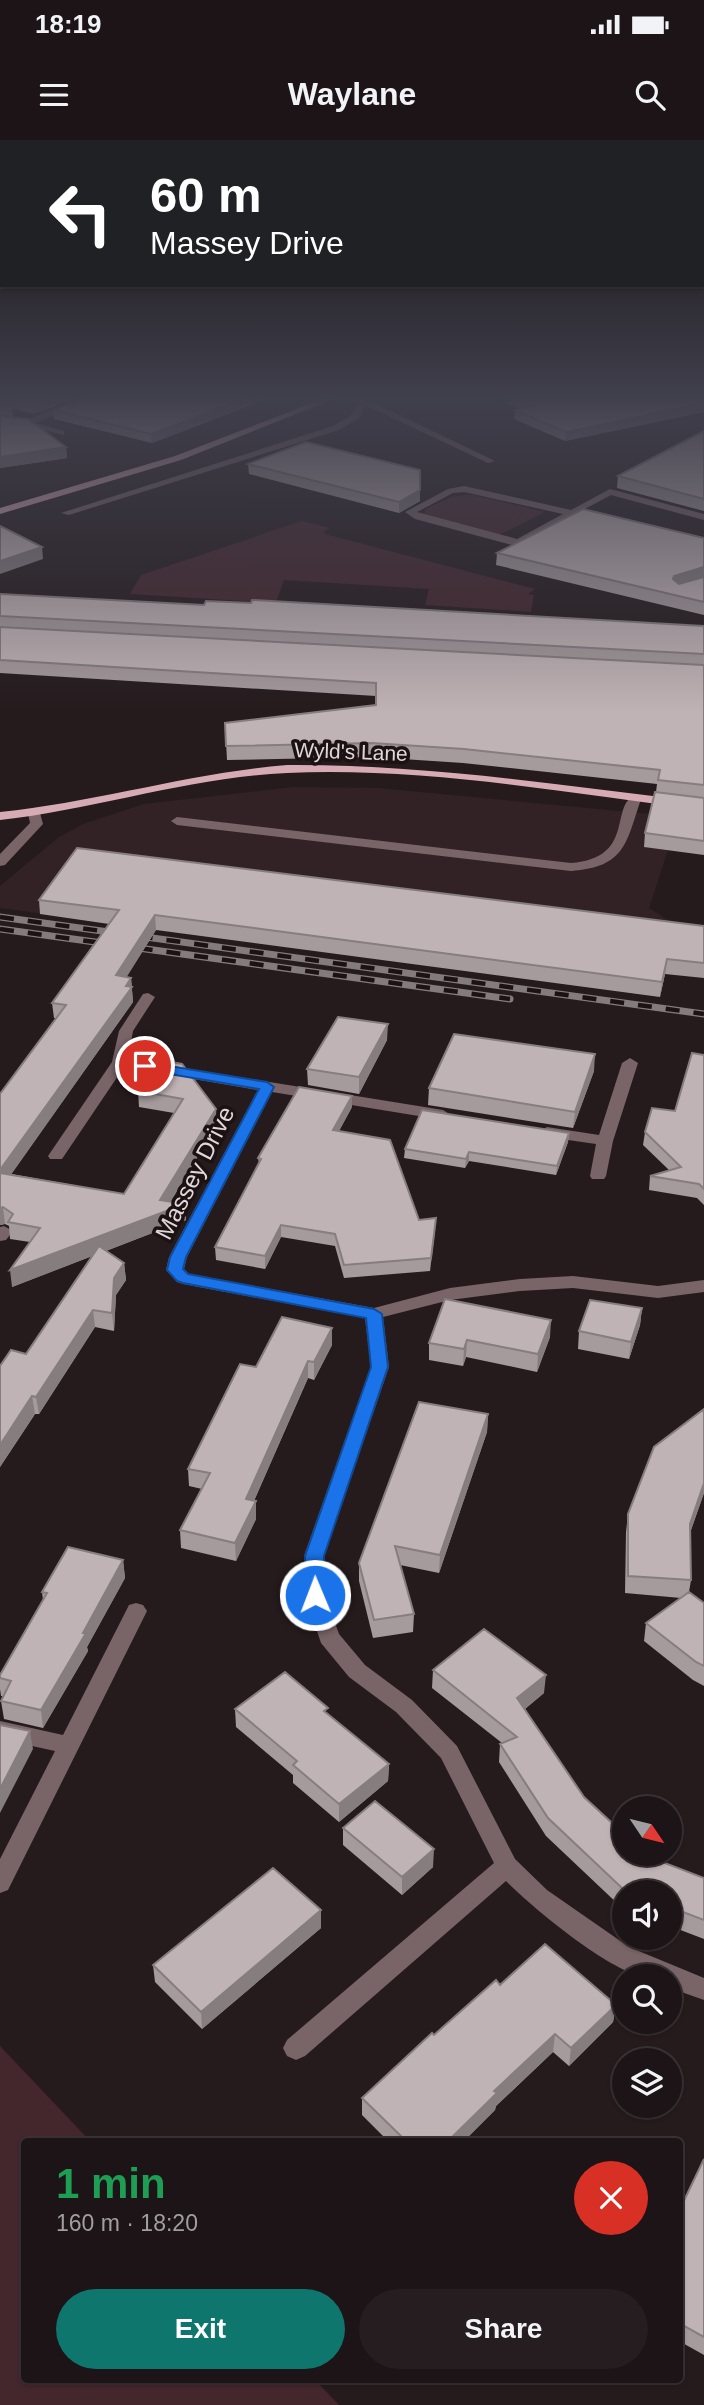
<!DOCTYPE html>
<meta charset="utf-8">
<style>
body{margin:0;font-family:Arial,sans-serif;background:#251d1f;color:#f1f3f6;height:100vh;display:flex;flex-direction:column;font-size:26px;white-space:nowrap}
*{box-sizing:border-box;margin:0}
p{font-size:23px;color:#a09ea1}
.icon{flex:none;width:38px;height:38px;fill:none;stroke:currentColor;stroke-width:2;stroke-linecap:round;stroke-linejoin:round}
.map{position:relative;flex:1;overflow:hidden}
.panel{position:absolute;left:21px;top:1998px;width:662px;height:245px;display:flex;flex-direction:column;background:#1c1416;border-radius:7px;box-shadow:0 2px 5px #0004,0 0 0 2px #3a3335}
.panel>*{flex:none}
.banner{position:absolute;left:0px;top:0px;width:705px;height:147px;box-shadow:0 2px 5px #0004,0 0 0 2px #3a3335;background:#202124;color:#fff;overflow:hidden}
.needle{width:46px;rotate:125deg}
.fabs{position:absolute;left:612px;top:1656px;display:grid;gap:14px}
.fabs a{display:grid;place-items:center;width:70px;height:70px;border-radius:50%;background:#1c1416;box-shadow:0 2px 5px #0004,0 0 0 2px #3a3335;font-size:35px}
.pin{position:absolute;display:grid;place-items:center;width:60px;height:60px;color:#fff;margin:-30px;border:4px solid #fff;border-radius:50%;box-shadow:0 2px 7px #0007}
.me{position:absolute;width:77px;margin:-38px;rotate:359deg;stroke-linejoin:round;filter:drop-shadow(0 0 5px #0008)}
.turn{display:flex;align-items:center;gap:24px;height:147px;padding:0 35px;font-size:32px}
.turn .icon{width:91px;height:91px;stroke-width:2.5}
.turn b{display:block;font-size:49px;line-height:60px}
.round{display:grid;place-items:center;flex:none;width:74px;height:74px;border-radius:37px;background:#251d1f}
.summary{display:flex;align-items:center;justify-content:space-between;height:119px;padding:0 35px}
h1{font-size:42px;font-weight:700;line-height:52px;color:#1e9e55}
.cta{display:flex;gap:14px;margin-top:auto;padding:14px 35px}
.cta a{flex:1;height:80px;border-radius:42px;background:#0f766e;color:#fff;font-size:28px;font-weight:700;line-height:80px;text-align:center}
.cta a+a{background:#251d1f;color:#f1f3f6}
.status{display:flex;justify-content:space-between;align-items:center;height:49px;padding:0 35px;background:#1c1416;direction:ltr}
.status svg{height:19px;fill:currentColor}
header{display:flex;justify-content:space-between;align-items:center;height:91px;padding:0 35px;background:#1c1416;font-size:32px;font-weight:700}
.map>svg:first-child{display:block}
.built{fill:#322225}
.green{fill:#44262d}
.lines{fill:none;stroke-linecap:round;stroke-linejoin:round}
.minor{fill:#796468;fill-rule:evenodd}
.major{fill:#d7abb4;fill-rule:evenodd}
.rail-casing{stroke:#847b7d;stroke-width:7}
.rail{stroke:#1c1214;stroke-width:4.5;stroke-dasharray:14;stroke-linecap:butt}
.wall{fill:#a59a9c}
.shaded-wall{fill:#867d7f}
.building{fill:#c0b3b5;stroke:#867d7f;stroke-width:2}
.route{fill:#1a73e8;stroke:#114b97;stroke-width:2}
.labels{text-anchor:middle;stroke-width:7;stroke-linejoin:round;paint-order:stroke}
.far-street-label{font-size:21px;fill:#dfd7d9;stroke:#1c1214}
.street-label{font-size:24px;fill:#dfd7d9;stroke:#1c1214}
</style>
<div class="status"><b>18:19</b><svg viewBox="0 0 49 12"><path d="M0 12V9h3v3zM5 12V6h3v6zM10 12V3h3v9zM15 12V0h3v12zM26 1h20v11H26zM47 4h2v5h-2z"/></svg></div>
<header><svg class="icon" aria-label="menu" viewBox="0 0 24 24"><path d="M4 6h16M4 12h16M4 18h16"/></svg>Waylane<svg class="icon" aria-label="search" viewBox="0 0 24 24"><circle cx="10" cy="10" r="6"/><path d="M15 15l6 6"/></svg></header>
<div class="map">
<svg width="704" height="2265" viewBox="0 0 704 2265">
<rect width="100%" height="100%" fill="#251b1d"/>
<path class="built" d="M293,647L378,648L682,677L669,707L649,768L679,787L673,797L660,857L0,768V746L59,697L83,684L144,664Z"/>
<path class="green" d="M467,355H473L545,372L499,395L424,374L426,369L451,357Z
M302,381L330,388L324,391L325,394L535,449L528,454L534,455L531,472L425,465L429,449L284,440L276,463L130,454L141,435Z
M0,1906L91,2002H24V2240H315L339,2265H0Z"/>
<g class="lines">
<path class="minor" d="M92,256H104L35,283L64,291V295L26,286L0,285V279L25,280Z
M335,256L366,259L495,321L488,323L365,265L359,278L339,290L69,375L61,373L333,286L352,275L358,262Z
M464,346L571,370L610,349L704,374V380L611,355L516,406L415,379L405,372L448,349ZM464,352L563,374L517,399L417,372L453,353Z
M635,655L641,659C626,704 625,727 571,731L177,685L171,681L177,677L571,723C636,718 609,666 635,655Z
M34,669L40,673L43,684L5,725L0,726V714L30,683L28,673Z
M148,853L155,857L133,891L128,919L443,970L451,975L443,980L272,952L187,1117L184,1129L189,1134L374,1168L450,1148L520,1139L573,1136L658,1146L704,1140V1152L658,1158L573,1148L520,1151L450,1160L383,1177L389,1227L324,1416L325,1455L339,1494L365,1525L412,1560L457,1606L515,1719L547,1750L629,1807L704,1838V1860L670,1848V1836C660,1836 647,1838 638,1835C602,1825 533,1768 506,1741L305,1916L296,1920L287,1916L283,1908L287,1900L494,1723L441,1618L396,1572L349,1537L321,1503L305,1455L304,1416L371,1227L365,1178L183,1144L177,1142L166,1130L169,1117L258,950L124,927L62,1019H50L48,1016L112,922L119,891L143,854Z
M630,918L638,923L613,1001L606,1036L604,1039H592L590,1036L596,1004L547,997L539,992L547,987L599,995L622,923Z
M4,1086L13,1091L6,1100L0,1101V1087Z
M136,1463L143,1465L147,1471L8,1750L0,1753V1719L55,1611L0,1599V1581L63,1595L129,1465Z"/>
<path class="major" d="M330,256H341L181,320L0,374V368L175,316Z
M287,625C427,624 565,646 704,662V670C566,653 427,627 287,633C190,637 97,669 0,680V672C97,662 190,633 287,625Z"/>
<g class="rail-casing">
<path id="rail" d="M0,777L704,874
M0,789L510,859"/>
</g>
<use href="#rail" class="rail"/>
</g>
<path class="wall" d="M84,256L34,274L12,268L13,277H7L66,307L67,318L0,328V258L4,261V258Z
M275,256L152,303L54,279L53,270Z
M493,256H704V272L565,301L514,279L515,270L520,269Z
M704,291V371L617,348L618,336Z
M248,324L420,361L399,373L249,334Z
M704,398V475L496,425L497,413Z
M0,454L204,465L704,486V715L644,707L645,693L656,652L657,644L463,623L372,617L227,620L225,583L376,565V556L0,533Z
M39,760L704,786V838L665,834L660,857L156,790L126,837L131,838L133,862L11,1034L124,1054L174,973L139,967L138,951L160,920L217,984L171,1061L185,1064L186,1080L106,1111L124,1123L126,1140L116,1155L114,1191L95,1187L39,1274H35L0,1327V1226L26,1214L92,1116L12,1147L30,1102L10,1099L9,1086L5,1084L0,1085V954L56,878H54L52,863L109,784L40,774Z
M387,900L359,954L308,945L307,929Z
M704,915V1065L697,1058L649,1050L650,1036L669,1030L643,1005L645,992L675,971Z
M594,931L573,988L428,965L429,948Z
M352,967L339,991L419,1080L436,1078L430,1131L344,1138L335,1106L281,1097L265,1129L216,1120L215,1107L259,1023L258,1018Z
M569,993L568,1002L556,1035L469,1021L465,1028L404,1018L405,1009Z
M445,1159L550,1197L537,1232L466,1217L463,1226L429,1220V1203Z
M642,1168L640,1185L629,1219L578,1209L579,1191Z
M332,1188V1205L314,1240L308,1238L254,1361L256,1379L236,1421L181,1408L180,1390L202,1349L189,1346L188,1329L256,1227Z
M704,1269V1353L690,1393L691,1440L689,1452L704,1463V1546L693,1540L644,1501L646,1483L681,1458L625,1453L626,1392L628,1374Z
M488,1274L487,1292L439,1433L400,1425L414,1474L413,1492L373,1498L359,1441V1423Z
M123,1420L125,1438L87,1507L88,1511L43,1588L4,1579L1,1561L3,1556H1L0,1549V1535L43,1460L42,1452Z
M433,1530L544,1553L525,1569L584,1657L649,1717L704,1738V1799L670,1786V1752H625V1768L620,1766L546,1696L499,1622L500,1604L502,1603L432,1548Z
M235,1569L328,1574L389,1624L388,1641L339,1682L293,1643V1635L236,1587Z
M343,1688L433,1727L402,1755L343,1705Z
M321,1770V1788L202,1889L155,1842L153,1825Z
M500,1845L616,1865L613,1882L569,1926L553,1912L496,1966L495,1970L463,2002H389L362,1975V1958L434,1895Z
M704,2019V2215L679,2201V2071Z"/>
<path class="shaded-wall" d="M61,256H84L34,274V266Z
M253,256H275L152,303L151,294Z
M704,263V272L565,301L566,292Z
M66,307L67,318L0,328V317Z
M420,350V361L399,373V362Z
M42,407L43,419L0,434V421Z
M704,427V438L673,449V439L674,436Z
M155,775L156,790L118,851L116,835Z
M667,819L665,834L660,857L662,842Z
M131,838L133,862L1,1049L0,1030Z
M388,884L387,900L359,954V937Z
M595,914L594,931L573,988L575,972Z
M352,956V967L333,1002V990Z
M216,969L217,984L165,1071L185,1064L186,1080L12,1147L10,1130L160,1060Z
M569,993L568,1002L556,1035L557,1026Z
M469,1012V1021L465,1028L466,1019Z
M3,1067L5,1084L0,1085V1068Z
M436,1078L435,1091L430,1131L431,1118Z
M281,1085V1097L265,1129V1116Z
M124,1123L126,1140L116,1155L114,1191L112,1173L114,1138Z
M642,1168L640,1185L629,1219L631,1202Z
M93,1170L95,1187L39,1274L36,1257Z
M551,1180L550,1197L537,1232L538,1214Z
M332,1188V1205L314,1240V1222Z
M467,1200L466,1217L463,1226L464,1209Z
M308,1221V1238L247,1376L246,1359Z
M32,1256L35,1274L0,1327V1305Z
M488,1274L487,1292L439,1433L440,1415Z
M704,1343V1353L687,1401L690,1384Z
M256,1361V1379L236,1421L235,1403Z
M123,1420L125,1438L87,1507L88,1511L43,1588L41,1570Z
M546,1535L544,1553L516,1576L517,1558Z
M30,1591L33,1609L0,1673V1649Z
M389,1624L388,1641L339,1682V1664Z
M434,1709L433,1727L402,1755V1737Z
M321,1770V1788L202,1889L201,1872Z
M616,1865L613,1882L569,1926L571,1908Z
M555,1894L553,1912L496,1966L495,1970L463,2002H447L494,1951Z"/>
<path class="building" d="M11,256H61L34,266L4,258Z
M90,256H253L151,294L53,270Z
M512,256H704V263L566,292L515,270L534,266Z
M0,258L12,266H0Z
M0,276L28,279L66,307L0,317Z
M704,291V359L618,336Z
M306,302L420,330V350L399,362L248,324Z
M583,369L704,398V427L674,436L673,439L679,444L704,437V462L497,413Z
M0,386L42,407L0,421Z
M0,454L204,465L206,461L251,463L252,460L704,486V514L0,476Z
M0,487L704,525V645L658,640L660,630L464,609L372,603L226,606L225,583L376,565V543L0,520Z
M655,652L704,658V701L645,693Z
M77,708L704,786V823L667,819L662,842L155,775L116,835L131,838L126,846L132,847L0,1030V954L66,865L52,863L119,770L39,760Z
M338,877L388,884L359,937L307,929Z
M454,894L595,914L575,972L429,948Z
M692,913L704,915V1049L699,1044L650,1036L681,1027L645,992L652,968L675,971Z
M160,920L182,924L216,969L160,1060L185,1064L10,1130L40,1088L8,1082L13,1074L3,1067L0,1068V1033L124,1054L183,959L138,951Z
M299,947L352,956L333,990L390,1000L419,1080L436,1078L431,1118L344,1125L335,1094L281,1085L265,1116L215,1107L261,1019L258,1018Z
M422,970L569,993L557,1026L469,1012L466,1019L405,1009Z
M99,1106L124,1123L114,1138L112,1173L93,1170L36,1257L32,1256L0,1305V1226L11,1210L26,1214Z
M445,1159L551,1180L538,1214L467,1200L464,1209L429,1203Z
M590,1160L642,1168L631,1202L579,1191Z
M282,1177L332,1188L314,1222L308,1221L246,1359L256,1361L235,1403L180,1390L210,1333L188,1329L240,1224L256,1227Z
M419,1262L488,1274L440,1415L395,1406L414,1474L374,1480L359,1423Z
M704,1269V1343L690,1384L691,1440L628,1436V1374L654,1307Z
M68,1407L123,1420L83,1493H86L41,1570L1,1561L11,1541L0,1538V1535L47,1453L42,1452Z
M689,1452L704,1463V1526L696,1522L646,1483Z
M484,1489L546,1535L517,1558L584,1657L625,1695V1713H645L649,1717L704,1738V1780L670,1767V1752H631L623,1749L548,1678L500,1604L517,1597L433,1530Z
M285,1532L328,1568L324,1571L389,1624L339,1664L293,1625L297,1621L235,1569Z
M0,1585L30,1591L0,1649Z
M375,1661L434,1709L402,1737L343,1688Z
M273,1728L321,1770L201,1872L153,1825Z
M545,1804L616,1865L571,1908L555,1894L494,1951L497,1953L447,2002H407L362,1958L432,1893L434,1895L496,1840L500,1845Z
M704,2019V2197L679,2183V2071Z"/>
<linearGradient id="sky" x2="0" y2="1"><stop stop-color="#140f10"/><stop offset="0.45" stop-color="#403f4c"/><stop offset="1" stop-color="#403f4c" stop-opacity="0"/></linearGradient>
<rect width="704" height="573" fill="url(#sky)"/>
<path class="route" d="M145,922L267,942L274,947L186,1117L183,1129L188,1134L374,1169L382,1174L388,1227L324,1416L325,1455L322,1460L315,1462L308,1460L305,1455V1416L371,1227L366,1178L183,1143L177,1141L167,1130L170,1117L259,949L140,929L138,926Z"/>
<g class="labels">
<g class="far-street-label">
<text transform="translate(351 612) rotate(2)" y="7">Wyld's Lane</text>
</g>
<g class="street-label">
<text transform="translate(195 1033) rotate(-63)" y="8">Massey Drive</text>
</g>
</g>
</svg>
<div class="fabs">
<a><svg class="needle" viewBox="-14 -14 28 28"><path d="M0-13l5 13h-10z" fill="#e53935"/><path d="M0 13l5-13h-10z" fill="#a09ea1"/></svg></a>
<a><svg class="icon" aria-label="sound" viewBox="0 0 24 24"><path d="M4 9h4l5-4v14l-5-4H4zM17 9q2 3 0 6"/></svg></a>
<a><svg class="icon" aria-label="search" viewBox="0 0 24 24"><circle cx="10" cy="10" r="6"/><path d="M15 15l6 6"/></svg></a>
<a><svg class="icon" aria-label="layers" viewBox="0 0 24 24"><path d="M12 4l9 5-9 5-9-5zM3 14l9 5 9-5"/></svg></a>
</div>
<div class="pin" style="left:145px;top:926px;background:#d93025"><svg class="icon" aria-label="arrive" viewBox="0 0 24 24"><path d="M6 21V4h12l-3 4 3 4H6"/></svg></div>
<svg class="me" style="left:315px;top:1455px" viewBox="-20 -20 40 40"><circle r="17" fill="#1a73e8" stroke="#fff" stroke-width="3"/><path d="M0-11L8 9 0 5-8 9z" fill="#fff"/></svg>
<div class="banner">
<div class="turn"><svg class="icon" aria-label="left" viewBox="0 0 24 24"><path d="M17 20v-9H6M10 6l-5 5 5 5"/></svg><div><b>60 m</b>Massey Drive</div></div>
</div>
<section class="panel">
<div class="summary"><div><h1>1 min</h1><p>160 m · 18:20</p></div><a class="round" style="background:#d93025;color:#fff"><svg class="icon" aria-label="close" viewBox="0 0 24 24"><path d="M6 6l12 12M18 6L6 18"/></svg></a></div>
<div class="cta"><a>Exit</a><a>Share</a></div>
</section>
</div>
